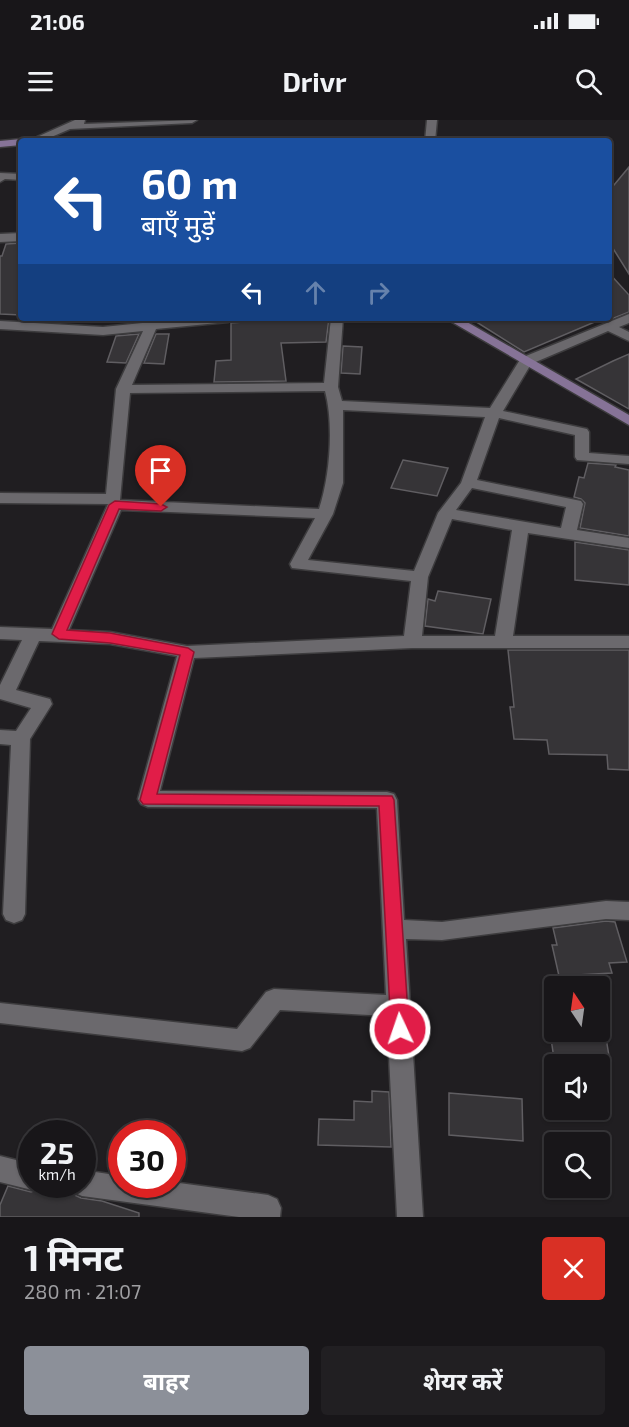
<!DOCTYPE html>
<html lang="hi">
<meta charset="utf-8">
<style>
body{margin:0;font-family:"Exo 2","Noto Sans Devanagari",sans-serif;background:#211f22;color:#f1f3f6;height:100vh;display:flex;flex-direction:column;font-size:22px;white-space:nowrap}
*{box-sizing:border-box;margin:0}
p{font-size:20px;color:#9f9fa2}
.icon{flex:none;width:33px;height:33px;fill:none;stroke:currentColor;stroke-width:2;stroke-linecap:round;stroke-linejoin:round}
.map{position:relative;height:1097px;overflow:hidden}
.drawer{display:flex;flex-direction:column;background:#181619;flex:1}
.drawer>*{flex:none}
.guide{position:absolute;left:18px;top:18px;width:594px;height:183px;border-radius:6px;box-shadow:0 2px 4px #0004,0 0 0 2px #363538;background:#1a4fa0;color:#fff;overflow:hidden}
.needle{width:39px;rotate:347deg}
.fabs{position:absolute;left:544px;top:856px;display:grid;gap:12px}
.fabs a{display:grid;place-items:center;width:66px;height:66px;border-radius:6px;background:#181619;box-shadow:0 2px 4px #0004,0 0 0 2px #363538;font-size:30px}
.speed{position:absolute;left:18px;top:1000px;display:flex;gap:12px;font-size:30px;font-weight:700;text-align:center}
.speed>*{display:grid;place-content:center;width:78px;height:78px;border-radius:50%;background:#181619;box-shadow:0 2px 4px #0004,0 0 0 2px #363538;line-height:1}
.speed small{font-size:15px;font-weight:400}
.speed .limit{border:9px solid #d22;background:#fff;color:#111}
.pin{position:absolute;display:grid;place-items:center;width:51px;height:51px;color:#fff;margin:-62px -26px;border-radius:50% 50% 50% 0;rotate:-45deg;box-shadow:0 0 6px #0007}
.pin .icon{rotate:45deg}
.me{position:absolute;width:66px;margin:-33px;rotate:357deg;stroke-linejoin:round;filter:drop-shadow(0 0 4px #0008)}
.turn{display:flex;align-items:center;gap:21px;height:126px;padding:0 24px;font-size:27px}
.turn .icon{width:78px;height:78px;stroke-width:2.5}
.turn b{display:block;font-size:42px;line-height:51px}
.lanes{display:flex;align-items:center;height:57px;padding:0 24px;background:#0003;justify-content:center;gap:30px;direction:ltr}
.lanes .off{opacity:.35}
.round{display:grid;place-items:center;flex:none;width:63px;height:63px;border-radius:6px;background:#211f22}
.head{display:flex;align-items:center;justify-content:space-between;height:102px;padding:0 24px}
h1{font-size:36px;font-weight:700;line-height:45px}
.action{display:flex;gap:12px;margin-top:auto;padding:12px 24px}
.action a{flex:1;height:69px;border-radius:6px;background:#8c9099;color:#fff;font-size:24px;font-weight:700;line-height:69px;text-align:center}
.action a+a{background:#211f22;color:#f1f3f6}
.status{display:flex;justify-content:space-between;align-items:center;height:42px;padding:0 30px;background:#181619;direction:ltr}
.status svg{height:16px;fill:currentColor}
header{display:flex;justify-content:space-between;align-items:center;height:78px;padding:0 24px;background:#181619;font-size:27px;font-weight:700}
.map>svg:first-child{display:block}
.building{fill:#363437;stroke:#605e62;stroke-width:1.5}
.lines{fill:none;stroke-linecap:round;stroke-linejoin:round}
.street-casing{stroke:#3d3c3e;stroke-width:3}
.secondary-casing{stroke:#3d3c3e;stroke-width:3}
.street{fill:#6b696d;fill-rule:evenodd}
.secondary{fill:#867397;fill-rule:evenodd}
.route{fill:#e11d48;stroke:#92132f;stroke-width:1.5}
</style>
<div class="status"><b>21:06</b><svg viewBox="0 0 49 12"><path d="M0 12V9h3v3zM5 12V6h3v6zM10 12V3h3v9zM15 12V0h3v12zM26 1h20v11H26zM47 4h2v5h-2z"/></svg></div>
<header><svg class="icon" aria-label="menu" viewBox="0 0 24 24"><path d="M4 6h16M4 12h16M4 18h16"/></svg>Drivr<svg class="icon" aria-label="search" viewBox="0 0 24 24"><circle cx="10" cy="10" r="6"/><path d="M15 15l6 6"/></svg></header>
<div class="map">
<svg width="629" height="1097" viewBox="0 0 629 1097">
<rect width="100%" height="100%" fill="#201e21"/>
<path class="building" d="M629,47V154L609,122V71Z
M21,123V195L0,194V136H2L6,124Z
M609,153L629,175V192L609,200Z
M290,198H329L326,222L281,223L286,261L214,262L216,241L231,240V203Z
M470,198H604L524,232Z
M139,214L126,243L107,242L116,216Z
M156,214H169L164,244L144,243Z
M343,226L362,227L360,254L341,253Z
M629,234V289L576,259L613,241Z
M403,340L448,348L437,376L391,368Z
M588,343L616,345L615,347L629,350V416L580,408L585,383L581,379L574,377L579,357L584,358Z
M575,422L629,430V465L575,460Z
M438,471L491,479L483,514L425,506L428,479L435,481Z
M508,530H629V650L608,649L607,635L549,634L547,620L514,619L510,587H514Z
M606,801L615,802L627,842L609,843L612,853L559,856L552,825H557L553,808Z
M550,912H605L609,936H596L598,945H555Z
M372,971L389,972L391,1027L318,1025L319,999L354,1000V981L372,982Z
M449,973L522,979L523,1021L449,1015Z
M43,1065H55L69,1069L72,1074L81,1078L102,1081L139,1093V1097H0V1085L8,1066L31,1072L42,1068Z"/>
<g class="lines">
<g class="street-casing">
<path id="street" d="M75,0H85L84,4L197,0L192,3L70,9L42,21H28Z
M427,0H437L435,21H425Z
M0,53L21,54V60L5,59L0,62Z
M21,113V121L0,122V114Z
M629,194V203L619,207L629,212V221L608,211L531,244L503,291L587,309L589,312V333L629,336V344L577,340L575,337V315L499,298L477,360L581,381L583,384L577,410L629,418V428L528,413L513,516H629V528H412L194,538L160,671L387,672L394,674L397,680L404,800L442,802L606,781L629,782V800L606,799L442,820L406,819L423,1097H397L387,896L280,890L250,928L242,931L0,903V883L237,909L266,872L274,869L386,875L377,688L148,687L141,684L138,679L177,536L110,524L39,521L16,570L50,579L52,584L30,619L25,794L22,800L14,803L6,800L3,794L11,625L0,624V610L16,611L31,588L0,579V565L22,520L0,519V507L52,509L108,384L0,383V373L106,374L116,269L143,211L103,215L0,209V201L103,207L191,198H234L228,202L156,209L132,265L324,263L331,198H343L338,267L342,281L490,288L521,238ZM325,271C334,305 330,356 319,389L120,380L130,273ZM343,290L485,297L461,363L438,393L414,451L308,440L333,394L343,363ZM472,368L566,387L561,408L456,390ZM121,390L315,398L290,444L292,448L411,461L404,516L187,526L110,512L69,510ZM452,399L512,410L495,516H422L428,457Z
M0,1036L32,1044V1065L41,1066L32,1070L0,1062Z
M82,1050L122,1056V1065H172V1062L268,1075L277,1079L281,1088L280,1097H239L82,1076L73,1072L70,1065H82Z"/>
</g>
<g class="secondary-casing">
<path id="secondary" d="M21,19L25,21H21V25L0,27V21Z
M445,198H460L629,295V305Z"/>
</g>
<use href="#street" class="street"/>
<use href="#secondary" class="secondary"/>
</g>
<path class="route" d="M115,381L161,384L167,387L161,391L119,389L67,510L110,513L188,528L194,532L157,674L392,676L394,680L409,909L406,915L400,918L394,915L391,909L379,686L143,684L140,680L180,535L110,523L59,519L52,514L109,385Z"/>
</svg>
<div class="fabs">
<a><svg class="needle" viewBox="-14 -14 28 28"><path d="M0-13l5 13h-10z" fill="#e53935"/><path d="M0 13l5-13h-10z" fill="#9f9fa2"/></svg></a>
<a><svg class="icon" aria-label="sound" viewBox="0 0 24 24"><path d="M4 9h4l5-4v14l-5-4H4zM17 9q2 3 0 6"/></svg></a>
<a><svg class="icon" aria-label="search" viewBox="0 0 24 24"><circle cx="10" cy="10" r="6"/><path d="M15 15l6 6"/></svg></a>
</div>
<div class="speed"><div>25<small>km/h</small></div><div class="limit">30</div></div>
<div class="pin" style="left:161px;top:387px;background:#d93025"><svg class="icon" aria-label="arrive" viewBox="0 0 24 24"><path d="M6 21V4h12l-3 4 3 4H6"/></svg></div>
<svg class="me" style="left:400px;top:909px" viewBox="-20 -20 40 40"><circle r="17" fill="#e11d48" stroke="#fff" stroke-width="3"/><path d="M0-11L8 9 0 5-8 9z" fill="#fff"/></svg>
<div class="guide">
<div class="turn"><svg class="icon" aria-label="left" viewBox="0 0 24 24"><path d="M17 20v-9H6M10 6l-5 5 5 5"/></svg><div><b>60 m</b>बाएँ मुड़ें</div></div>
<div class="lanes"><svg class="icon" aria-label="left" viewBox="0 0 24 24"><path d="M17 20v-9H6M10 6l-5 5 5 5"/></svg><svg class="icon off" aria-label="ahead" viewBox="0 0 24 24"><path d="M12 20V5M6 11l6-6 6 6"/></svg><svg class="icon off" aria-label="right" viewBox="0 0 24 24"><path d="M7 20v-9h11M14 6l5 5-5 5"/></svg></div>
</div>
</div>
<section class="drawer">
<div class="head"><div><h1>1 मिनट</h1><p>280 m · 21:07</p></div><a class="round" style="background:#d93025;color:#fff"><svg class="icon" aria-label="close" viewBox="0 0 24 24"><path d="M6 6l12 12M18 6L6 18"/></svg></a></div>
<div class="action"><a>बाहर</a><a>शेयर करें</a></div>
</section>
